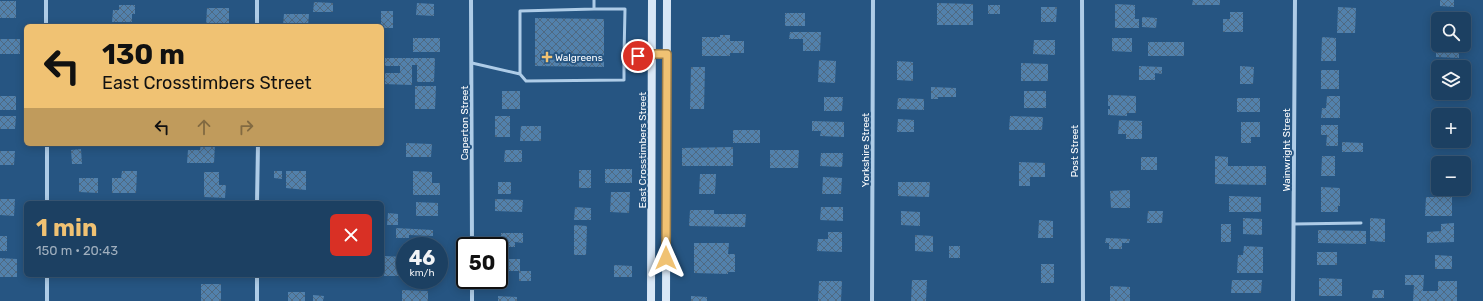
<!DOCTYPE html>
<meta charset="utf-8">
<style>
body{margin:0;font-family:Rubik,sans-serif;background:#254768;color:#f1f3f6;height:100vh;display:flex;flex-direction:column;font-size:15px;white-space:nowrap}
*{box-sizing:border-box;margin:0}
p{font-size:13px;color:#a0afbe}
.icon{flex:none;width:22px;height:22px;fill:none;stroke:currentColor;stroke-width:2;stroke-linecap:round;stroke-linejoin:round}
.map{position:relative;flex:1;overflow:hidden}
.drawer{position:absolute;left:24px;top:201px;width:360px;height:76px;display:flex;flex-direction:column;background:#1c4062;border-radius:6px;box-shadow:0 2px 10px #0003,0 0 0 1px #3a5977}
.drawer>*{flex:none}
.hud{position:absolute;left:24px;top:24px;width:360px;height:122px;border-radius:6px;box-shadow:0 2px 10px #0003,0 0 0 1px #3a5977;background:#f0c273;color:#111;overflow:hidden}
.tools{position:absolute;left:1431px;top:12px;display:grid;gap:8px}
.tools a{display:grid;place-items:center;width:40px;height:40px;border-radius:6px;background:#1c4062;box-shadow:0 2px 10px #0003,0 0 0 1px #3a5977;font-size:20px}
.speed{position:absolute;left:396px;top:237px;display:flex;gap:8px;font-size:20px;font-weight:700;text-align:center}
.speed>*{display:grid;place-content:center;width:52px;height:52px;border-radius:50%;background:#1c4062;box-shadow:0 2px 10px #0003,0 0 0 1px #3a5977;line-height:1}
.speed small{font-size:10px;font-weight:400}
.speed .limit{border:2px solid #111;border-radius:6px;background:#fff;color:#111}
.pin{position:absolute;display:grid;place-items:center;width:34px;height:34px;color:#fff;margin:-17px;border:2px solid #fff;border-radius:50%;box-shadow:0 1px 4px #0007}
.me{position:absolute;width:44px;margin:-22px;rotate:0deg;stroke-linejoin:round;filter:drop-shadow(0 0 3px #0008)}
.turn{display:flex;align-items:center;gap:14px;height:84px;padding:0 12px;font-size:18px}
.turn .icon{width:52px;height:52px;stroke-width:2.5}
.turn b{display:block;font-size:28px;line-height:34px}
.lanes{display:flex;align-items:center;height:38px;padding:0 12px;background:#0003;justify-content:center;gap:20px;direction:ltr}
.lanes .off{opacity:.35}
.round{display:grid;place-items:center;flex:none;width:42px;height:42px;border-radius:6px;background:#254768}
.summary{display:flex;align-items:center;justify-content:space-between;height:68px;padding:0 12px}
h1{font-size:24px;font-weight:700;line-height:30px;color:#f0c273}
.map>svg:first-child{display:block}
.building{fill:url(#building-cross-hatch)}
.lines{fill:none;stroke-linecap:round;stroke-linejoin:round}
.lane{stroke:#aecce7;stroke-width:3}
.street{stroke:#aecce7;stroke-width:4}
.secondary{stroke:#d8e7f6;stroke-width:8}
.route-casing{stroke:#9c7e4b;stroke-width:10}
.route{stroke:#f0c273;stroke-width:7}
.poi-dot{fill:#f0c273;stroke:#265582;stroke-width:1.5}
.labels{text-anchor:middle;stroke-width:4;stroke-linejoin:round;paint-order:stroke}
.poi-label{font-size:10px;fill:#fff;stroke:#265582;text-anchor:start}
.street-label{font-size:10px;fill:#fff;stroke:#265582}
</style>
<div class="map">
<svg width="1483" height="301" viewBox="0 0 1483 301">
<defs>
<pattern id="building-cross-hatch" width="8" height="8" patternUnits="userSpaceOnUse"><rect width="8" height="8" fill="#5281ac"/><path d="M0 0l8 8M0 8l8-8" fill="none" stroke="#4f6981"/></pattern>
</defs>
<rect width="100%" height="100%" fill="#265582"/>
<path class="building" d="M1193,0H1220V5H1192Z
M1440,0H1454V7L1440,6Z
M0,1H16V18H0Z
M314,2L333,3V12H313Z
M417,3L434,4V16L416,15Z
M937,3L973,4V25H937Z
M1115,4L1135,5V19H1139V28H1115Z
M119,5H135V14H132V22H112L113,10H119Z
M988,5H1000V14H988Z
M1041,7H1057L1056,22H1041Z
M1338,7L1356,8L1355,33H1337Z
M207,8H229V25H206Z
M381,11H393V28H382V26H381Z
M1230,12H1243V32H1223V19H1230Z
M785,13H805V26H785Z
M284,14H309L308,26L283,25Z
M1142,17L1157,18L1156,28L1142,27Z
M535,18L604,19V67L535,66Z
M790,32H821L820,51H803V39H789Z
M720,35H730V41H744V53H730V56H702V37H720Z
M1322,37L1336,38V61H1321Z
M413,38H440V52H413Z
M1112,38H1132V52L1112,51Z
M0,39H20V54H0Z
M1034,40H1055V55L1033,54Z
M1148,42H1184V56H1148Z
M1436,43H1438V45H1459V58L1436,57Z
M382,58H435L434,82H417V65H412V85L382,84V73H400V66H382Z
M819,60L836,61L835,83L818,82Z
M897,61L913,62V81L897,80Z
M1021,63L1048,64V81H1021Z
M1139,66L1162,67V74L1155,73V80H1139Z
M1240,66L1254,67L1253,84H1240Z
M691,67H705L704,109H690Z
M1321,70H1339V89H1321Z
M415,86H436L435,109H415Z
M931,87L956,88V97H938V99H931Z
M502,91H520V109H502Z
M1024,91H1046V108H1024Z
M1108,95L1136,96V113H1127V116L1108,115V109H1110V106H1108Z
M0,96H16V110H0Z
M1327,96H1340V118H1321L1322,108H1326Z
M824,97H843L842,111H824Z
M898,98L924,99V110L897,109Z
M1237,98H1260V112H1237Z
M0,116H16L15,129H0Z
M495,116H510V137H495Z
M1010,116L1043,117L1042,130H1009Z
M898,119L914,120V132H897Z
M1119,120L1142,121V139H1126V134H1118Z
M812,121L844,122V137L820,136L821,131H812Z
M1241,122H1260V137H1251V143H1241Z
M1321,125H1338V146H1326L1327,135H1321Z
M521,126H541V141H520Z
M733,130H760V143H733Z
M1342,142L1363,143V152H1342Z
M406,143L432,144L431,157H406Z
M201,144H215L214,163H187L188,150H200Z
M733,147V166H682V148Z
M81,149L82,164H72L71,150Z
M505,150H522V162H504Z
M770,150H799L798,168H770Z
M0,151H15L14,165H0Z
M821,153H843L842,167L820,166Z
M1215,156L1228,157V166H1266V185L1215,184Z
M1322,156H1335V176H1321Z
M1141,157H1157V170H1141Z
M1019,162L1045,163V177H1030V186H1019Z
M1433,167H1438V181H1433Z
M605,169H632V183H605Z
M579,170H591V188H579Z
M122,171H137L136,193H112V178H121Z
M274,171H282V179L274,178Z
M286,171H306V190L286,188Z
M413,171L432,172V183H440V195H413Z
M204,172H219V185H226L225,198L204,197Z
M700,174H716L715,194H699Z
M823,177L842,178L841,194H822Z
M79,178H98V193L79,192Z
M498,182H511V194H498Z
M898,182H930L929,197L898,196Z
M1321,187L1340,188V206H1338V212H1321Z
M1130,190V208H1111L1110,191Z
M611,192H630L629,213L610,212Z
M1229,196L1261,197V212H1229Z
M1426,197H1452V216H1425Z
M0,199H15L14,216L0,215Z
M495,199L523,200L522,212L495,211Z
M73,200H92V203H73Z
M416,202L438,203V216H416Z
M575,207L591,208V220H574Z
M821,207H843V221L820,220Z
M690,210H714V214H746L745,227L689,226Z
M901,211L920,212V226L901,225Z
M1148,211H1163L1162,223H1147Z
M388,213L398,214V225H387Z
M1243,218L1262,219V235L1243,234Z
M1370,218L1385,219V242L1370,241Z
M1039,220L1053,221V238H1038Z
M1454,223V242L1427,243V232L1441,231V224Z
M1221,224H1231V242H1221Z
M574,225L587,226L586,255H574Z
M396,228L433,230V236L409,235V238H396Z
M1318,230L1366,231V244L1318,243Z
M828,232H842V252L817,251L818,239H828Z
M501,233H523V243L515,242V247H501Z
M915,235L933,236V252L915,251Z
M0,236H7V251H0Z
M1106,238L1130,239L1129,243H1122V249H1109V243H1105Z
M694,243H729L728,254H735V272H728V274L694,273Z
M949,246H960V258H949Z
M1244,246L1263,247V273H1237L1238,255H1243Z
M1317,252H1337V265H1317Z
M1435,255L1452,256V269H1435Z
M384,256L405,257L403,276H384Z
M0,258L17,259V277H0Z
M501,259H520V271H531V281H519V271H501Z
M1041,264H1054V283H1041Z
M614,265L632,266V277H614Z
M1405,275H1424L1423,291H1438V281H1457V301H1413L1414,285H1405Z
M1319,278L1342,279V296H1319Z
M912,280H927L926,301H911Z
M1232,280H1262L1261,293H1231Z
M819,281H842L841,301H818Z
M201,284H221V301H201Z
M1110,286L1130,287V301H1110Z
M402,290L428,291V301H402Z
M1373,290H1384V298H1372Z
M288,292H305V301H288Z
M313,295L324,296L323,301H313Z
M498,296L517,297V301H498Z
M691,296L707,297V301H691Z"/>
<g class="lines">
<path class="lane" d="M594,9H625L624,56H652
M472,63L520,74V11L594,9V0
M520,74L526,81L624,80V56
M1294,224L1361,223"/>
<path class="street" d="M46,0V26
M257,0V26
M471,0L472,246
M1082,0L1083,301
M47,144V203
M257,203L258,144
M47,275V301
M472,280V301
M257,301V275
M872,301L873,0
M1293,301L1295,0"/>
<path class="secondary" d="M651,301L652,0
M666,301L667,0"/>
</g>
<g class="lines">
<g class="route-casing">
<path id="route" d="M638,56H652V54H667L666,258"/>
</g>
<use href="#route" class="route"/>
</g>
<path class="poi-dot" d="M545 51h4v4h4v4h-4v4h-4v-4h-4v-4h4z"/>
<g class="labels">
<g class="poi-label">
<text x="555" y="61">Walgreens</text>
</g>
<g class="street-label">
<text transform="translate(464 123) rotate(-90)" y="4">Caperton Street</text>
<text transform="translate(642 150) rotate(-90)" y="4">East Crosstimbers Street</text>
<text transform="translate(865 150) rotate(-90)" y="4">Yorkshire Street</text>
<text transform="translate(1286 150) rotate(-90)" y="4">Wainwright Street</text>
<text transform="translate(1074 151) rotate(-90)" y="4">Post Street</text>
</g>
</g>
</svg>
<div class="tools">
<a><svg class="icon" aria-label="search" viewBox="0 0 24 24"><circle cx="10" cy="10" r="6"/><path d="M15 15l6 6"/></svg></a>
<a><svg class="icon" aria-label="layers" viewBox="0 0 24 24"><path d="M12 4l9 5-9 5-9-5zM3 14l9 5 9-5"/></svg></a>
<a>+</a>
<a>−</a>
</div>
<div class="speed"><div>46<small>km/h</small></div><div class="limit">50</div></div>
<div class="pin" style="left:638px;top:56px;background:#d93025"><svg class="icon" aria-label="arrive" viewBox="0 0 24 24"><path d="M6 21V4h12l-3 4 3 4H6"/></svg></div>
<svg class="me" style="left:666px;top:258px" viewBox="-20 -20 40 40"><path d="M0-17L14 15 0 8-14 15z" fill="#f0c273" stroke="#fff" stroke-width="4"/></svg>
<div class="hud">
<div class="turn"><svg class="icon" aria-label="left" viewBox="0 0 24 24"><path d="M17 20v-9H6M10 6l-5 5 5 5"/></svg><div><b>130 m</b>East Crosstimbers Street</div></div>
<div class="lanes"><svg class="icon" aria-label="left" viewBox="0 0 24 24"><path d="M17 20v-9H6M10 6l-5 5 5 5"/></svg><svg class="icon off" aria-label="ahead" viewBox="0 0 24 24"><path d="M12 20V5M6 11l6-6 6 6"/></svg><svg class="icon off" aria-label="right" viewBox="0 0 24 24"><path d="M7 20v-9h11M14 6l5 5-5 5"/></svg></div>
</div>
<section class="drawer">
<div class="summary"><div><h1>1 min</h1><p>150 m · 20:43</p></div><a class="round" style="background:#d93025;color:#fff"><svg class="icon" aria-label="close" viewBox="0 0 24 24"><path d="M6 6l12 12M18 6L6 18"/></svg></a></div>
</section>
</div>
